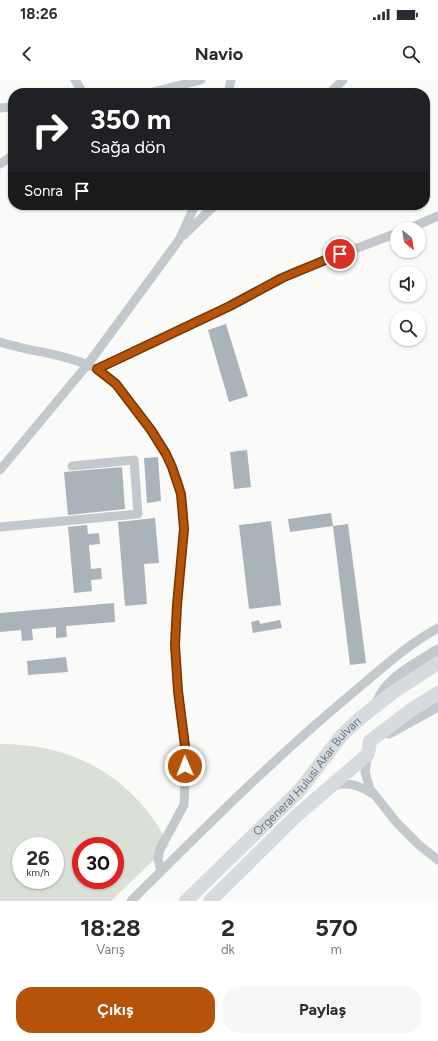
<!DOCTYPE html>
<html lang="tr">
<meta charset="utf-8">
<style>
body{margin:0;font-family:Figtree,sans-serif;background:#f7f7f7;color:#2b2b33;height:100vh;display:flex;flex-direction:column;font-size:15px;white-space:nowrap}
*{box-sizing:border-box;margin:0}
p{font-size:13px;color:#7c7c81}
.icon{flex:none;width:22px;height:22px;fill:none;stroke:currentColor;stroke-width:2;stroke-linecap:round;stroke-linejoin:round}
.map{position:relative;height:821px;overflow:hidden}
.drawer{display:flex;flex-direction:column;background:#fff;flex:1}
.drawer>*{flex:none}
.top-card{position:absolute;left:8px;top:8px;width:422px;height:122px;border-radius:16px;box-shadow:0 1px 3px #0004;background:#202124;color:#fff;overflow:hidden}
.needle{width:26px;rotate:150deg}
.buttons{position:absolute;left:390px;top:142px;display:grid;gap:8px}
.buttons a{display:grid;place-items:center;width:36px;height:36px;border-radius:50%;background:#fff;box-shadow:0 1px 3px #0004;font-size:20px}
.speed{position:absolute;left:12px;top:757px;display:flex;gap:8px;font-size:20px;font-weight:700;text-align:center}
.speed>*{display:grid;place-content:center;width:52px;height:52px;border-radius:50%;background:#fff;box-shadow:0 1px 3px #0004;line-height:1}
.speed small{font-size:10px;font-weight:400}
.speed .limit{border:6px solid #d22;background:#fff;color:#111}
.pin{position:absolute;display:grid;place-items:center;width:34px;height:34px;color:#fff;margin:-17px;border:2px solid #fff;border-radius:50%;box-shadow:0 1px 4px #0007}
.me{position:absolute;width:44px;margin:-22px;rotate:359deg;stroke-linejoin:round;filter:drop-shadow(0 0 3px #0008)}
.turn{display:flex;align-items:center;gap:14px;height:84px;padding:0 16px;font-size:18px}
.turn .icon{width:52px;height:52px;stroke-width:2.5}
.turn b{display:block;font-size:28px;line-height:34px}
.then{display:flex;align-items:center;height:38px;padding:0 16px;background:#0003;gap:8px;font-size:15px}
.eta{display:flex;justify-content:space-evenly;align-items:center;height:68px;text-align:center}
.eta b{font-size:24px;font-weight:700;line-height:28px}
.cta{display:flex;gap:8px;margin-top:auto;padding:8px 16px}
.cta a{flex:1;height:46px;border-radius:16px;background:#b45309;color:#fff;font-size:16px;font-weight:700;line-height:46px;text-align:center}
.cta a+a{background:#f7f7f7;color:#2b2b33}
.status{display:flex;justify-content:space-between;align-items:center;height:28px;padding:0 20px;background:#fff;direction:ltr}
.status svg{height:11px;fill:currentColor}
header{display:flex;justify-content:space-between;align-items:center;height:52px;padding:0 16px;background:#fff;font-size:18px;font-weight:700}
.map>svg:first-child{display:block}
.green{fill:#dadfd7;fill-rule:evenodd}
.building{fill:#aab3b9}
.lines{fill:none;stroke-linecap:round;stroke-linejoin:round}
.minor{stroke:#c3c8cc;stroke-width:9}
.tertiary{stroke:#c3c8cc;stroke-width:11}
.primary{stroke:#d6dbdf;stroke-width:14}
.route-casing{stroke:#753606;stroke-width:10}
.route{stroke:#b45309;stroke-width:7}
.labels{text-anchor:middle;stroke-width:4;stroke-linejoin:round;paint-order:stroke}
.street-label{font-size:12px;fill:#657683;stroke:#fff}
</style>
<div class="status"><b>18:26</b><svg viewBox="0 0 49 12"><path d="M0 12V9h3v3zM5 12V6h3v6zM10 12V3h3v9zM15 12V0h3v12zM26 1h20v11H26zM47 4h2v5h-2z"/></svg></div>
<header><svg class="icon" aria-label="back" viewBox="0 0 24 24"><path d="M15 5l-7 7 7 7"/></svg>Navio<svg class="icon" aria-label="search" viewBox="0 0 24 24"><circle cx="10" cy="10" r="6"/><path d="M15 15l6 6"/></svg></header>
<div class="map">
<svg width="438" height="821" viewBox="0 0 438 821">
<rect width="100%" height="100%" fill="#fafaf8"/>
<path class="green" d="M0,664C76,664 134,698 169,765L111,821H0ZM21,766H55V800H21ZM81,766H115V800H81Z"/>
<path class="building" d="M226,244L248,316L229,322L208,250Z
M247,370L251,407L234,409L230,372Z
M158,377L161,421L147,423L144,378Z
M122,387L125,429L68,435L64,392Z
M331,433L333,446L290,452L288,439Z
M155,438L159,483L144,484L147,524L125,526L118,442Z
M271,441L281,525L249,529L239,445Z
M348,444L366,583L350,585L333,446Z
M87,445L88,454L99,453L100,464L89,465L91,489L101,488L102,499L91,500L92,511L74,513L68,447Z
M114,523L115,542L66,546L67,557L56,558V547L32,549L33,560L22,561L21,550L0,552V533Z
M259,540L260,544L280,540L282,548L253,553L251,542Z
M66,577L68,592L28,595L27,581Z"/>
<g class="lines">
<path class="minor" d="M75,0L83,13
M149,13L201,0
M228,13L231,0
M330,13L343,0
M0,28L13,27
M0,84L13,75
M408,149L438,136
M184,155L215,125
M0,262C14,266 28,270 43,272C72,279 93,282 116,304L151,350L166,373L178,401L183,427L184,449L177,525L175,565L178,611L186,674L184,725L160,769L158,779L161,791
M97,289L230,226L253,213L294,192L397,153
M0,390L88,284L179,160L195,125
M0,447L138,434L134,380L72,386
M368,674L365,692L370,709L397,743L419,765L438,780
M332,706C347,701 360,705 373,714
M131,821C202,751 272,680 349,616C378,592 405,566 438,548"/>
<path class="tertiary" d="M376,624C379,620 381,614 384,610C397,593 420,581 438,570
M389,653L438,626"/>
<g class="primary">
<path id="s1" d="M186,821L300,710L342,655L358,640L392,613L438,583"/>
<path d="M210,821L294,738L368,674L370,661L411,630L438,613"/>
</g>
</g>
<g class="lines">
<g class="route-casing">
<path id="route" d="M185,686L186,674L178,611L175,565L177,525L184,449L181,414L172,387L166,374L151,350L116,304L97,289L230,226L282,198L340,174"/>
</g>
<use href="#route" class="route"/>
</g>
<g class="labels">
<g class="street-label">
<text dy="4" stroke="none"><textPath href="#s1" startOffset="174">Orgeneral Hulusi Akar Bulvarı</textPath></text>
</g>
</g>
</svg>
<div class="buttons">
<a><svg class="needle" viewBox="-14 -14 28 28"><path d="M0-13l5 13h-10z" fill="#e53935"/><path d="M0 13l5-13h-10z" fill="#7c7c81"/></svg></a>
<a><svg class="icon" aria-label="sound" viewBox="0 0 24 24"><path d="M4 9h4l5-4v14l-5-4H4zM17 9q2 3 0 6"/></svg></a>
<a><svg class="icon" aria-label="search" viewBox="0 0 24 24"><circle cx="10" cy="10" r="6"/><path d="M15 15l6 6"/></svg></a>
</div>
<div class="speed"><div>26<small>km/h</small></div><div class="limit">30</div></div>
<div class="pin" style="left:340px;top:174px;background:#d93025"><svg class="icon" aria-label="arrive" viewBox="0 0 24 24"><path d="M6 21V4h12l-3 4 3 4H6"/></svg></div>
<svg class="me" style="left:185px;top:686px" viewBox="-20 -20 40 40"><circle r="17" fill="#b45309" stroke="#fff" stroke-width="3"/><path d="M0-11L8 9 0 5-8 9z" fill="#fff"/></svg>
<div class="top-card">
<div class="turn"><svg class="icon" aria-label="right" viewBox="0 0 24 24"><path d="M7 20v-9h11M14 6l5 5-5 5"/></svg><div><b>350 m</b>Sağa dön</div></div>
<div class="then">Sonra<svg class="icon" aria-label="arrive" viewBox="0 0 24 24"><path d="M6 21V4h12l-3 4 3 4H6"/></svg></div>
</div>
</div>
<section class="drawer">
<div class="eta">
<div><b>18:28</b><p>Varış</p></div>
<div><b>2</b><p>dk</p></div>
<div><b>570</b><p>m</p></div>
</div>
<div class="cta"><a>Çıkış</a><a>Paylaş</a></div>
</section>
